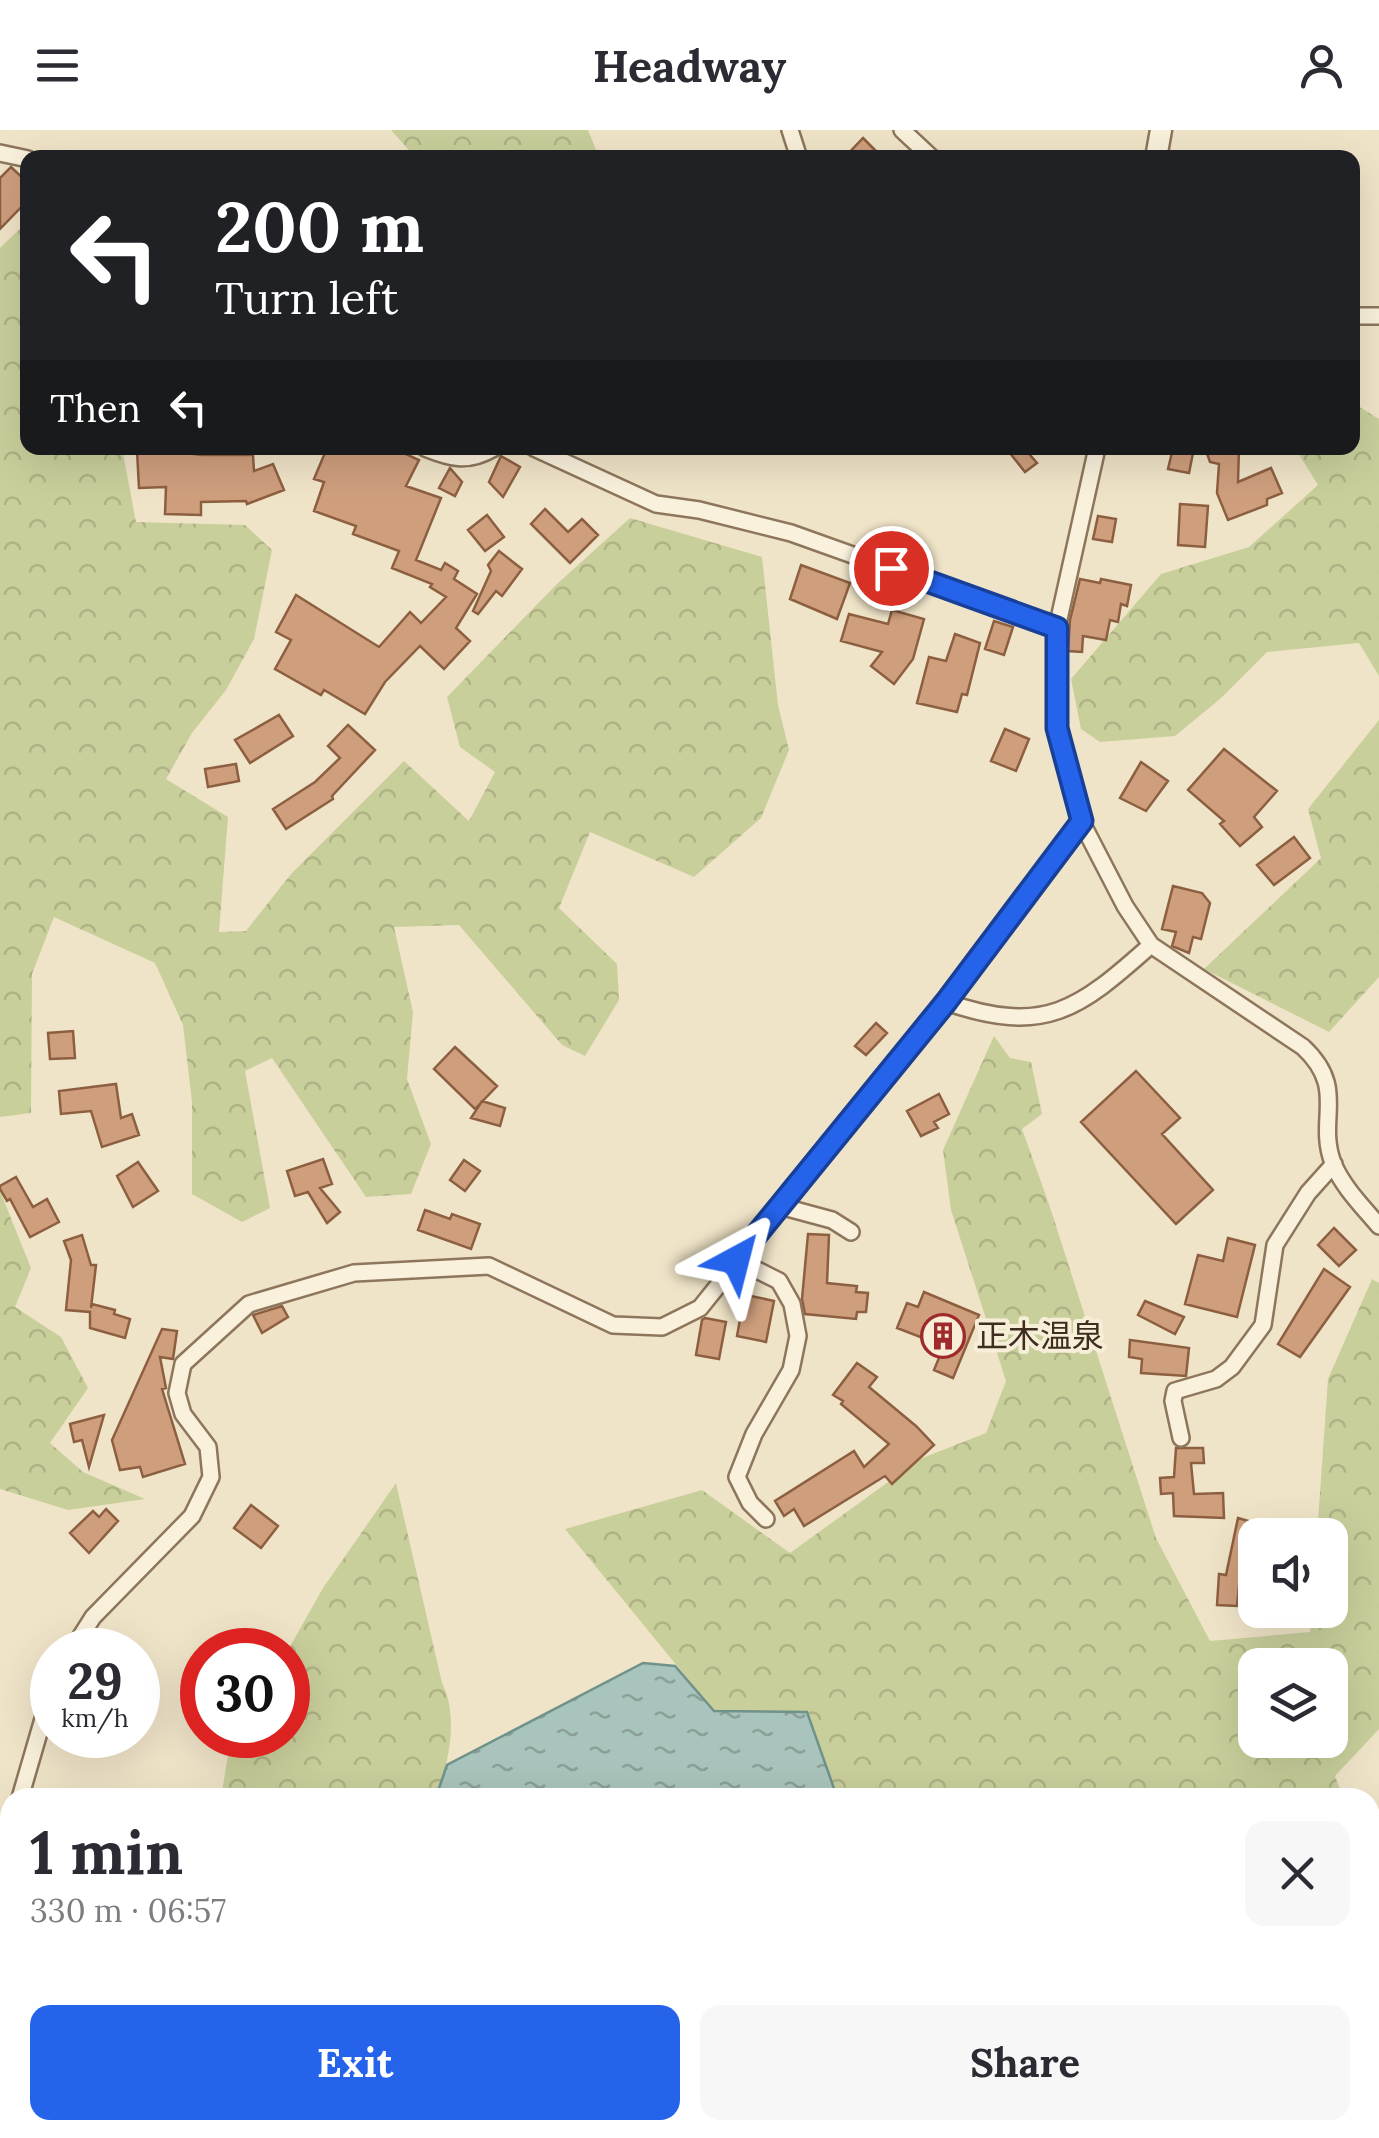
<!DOCTYPE html>
<meta charset="utf-8">
<style>
body{margin:0;font-family:Lora,"Noto Sans JP",serif;background:#f7f7f7;color:#2b2b33;height:100vh;display:flex;flex-direction:column;font-size:38px;white-space:nowrap}
*{box-sizing:border-box;margin:0}
p{font-size:32px;color:#7c7c81}
.icon{flex:none;width:55px;height:55px;fill:none;stroke:currentColor;stroke-width:2;stroke-linecap:round;stroke-linejoin:round}
.map{position:relative;flex:1;overflow:hidden}
.drawer{position:absolute;left:0px;top:1658px;width:1380px;height:352px;display:flex;flex-direction:column;background:#fff;border-radius:30px 30px 0 0;box-shadow:0 10px 40px #0002}
.drawer>*{flex:none}
.hud{position:absolute;left:20px;top:20px;width:1340px;height:305px;border-radius:20px;box-shadow:0 10px 40px #0002;background:#202124;color:#fff;overflow:hidden}
.fabs{position:absolute;left:1238px;top:1388px;display:grid;gap:20px}
.fabs a{display:grid;place-items:center;width:110px;height:110px;border-radius:20px;background:#fff;box-shadow:0 10px 40px #0002;font-size:50px}
.speed{position:absolute;left:30px;top:1498px;display:flex;gap:20px;font-size:50px;font-weight:700;text-align:center}
.speed>*{display:grid;place-content:center;width:130px;height:130px;border-radius:50%;background:#fff;box-shadow:0 10px 40px #0002;line-height:1}
.speed small{font-size:25px;font-weight:400}
.speed .limit{border:15px solid #d22;background:#fff;color:#111}
.pin{position:absolute;display:grid;place-items:center;width:85px;height:85px;color:#fff;margin:-42px;border:5px solid #fff;border-radius:50%;box-shadow:0 2px 10px #0007}
.me{position:absolute;width:110px;margin:-55px;rotate:38deg;stroke-linejoin:round;filter:drop-shadow(0 0 8px #0008)}
.turn{display:flex;align-items:center;gap:35px;height:210px;padding:0 30px;font-size:45px}
.turn .icon{width:130px;height:130px;stroke-width:2.5}
.turn b{display:block;font-size:70px;line-height:85px}
.then{display:flex;align-items:center;height:95px;padding:0 30px;background:#0003;gap:20px;font-size:38px}
.round{display:grid;place-items:center;flex:none;width:105px;height:105px;border-radius:20px;background:#f7f7f7}
.summary{display:flex;align-items:center;justify-content:space-between;height:170px;padding:0 30px}
h1{font-size:60px;font-weight:700;line-height:75px}
.cta{display:flex;gap:20px;margin-top:auto;padding:20px 30px}
.cta a{flex:1;height:115px;border-radius:20px;background:#2563eb;color:#fff;font-size:40px;font-weight:700;line-height:115px;text-align:center}
.cta a+a{background:#f7f7f7;color:#2b2b33}
header{display:flex;justify-content:space-between;align-items:center;height:130px;padding:0 30px;background:#fff;font-size:45px;font-weight:700}
.map>svg:first-child{display:block}
.forest{fill:url(#forest-crowns);fill-rule:evenodd}
.water{fill:url(#water-ripples);stroke:#6f938a;stroke-width:2.5}
.lines{fill:none;stroke-linecap:round;stroke-linejoin:round}
.stream{stroke:#6f938a;stroke-width:6}
.building{fill:#cf9f7d;stroke:#8d5f41;stroke-width:2.5}
.minor-casing{stroke:#8d765c;stroke-width:20}
.tertiary-casing{stroke:#8d765c;stroke-width:25}
.minor{stroke:#faf1dc;stroke-width:15}
.tertiary{stroke:#faf1dc;stroke-width:20}
.route-casing{stroke:#184099;stroke-width:25}
.route{stroke:#2563eb;stroke-width:18}
.labels{text-anchor:middle;stroke-width:8;stroke-linejoin:round;paint-order:stroke}
.poi-label{font-size:32px;fill:#3d2e20;stroke:#f7eed8;text-anchor:start}
</style>
<header><svg class="icon" aria-label="menu" viewBox="0 0 24 24"><path d="M4 6h16M4 12h16M4 18h16"/></svg>Headway<svg class="icon" aria-label="person" viewBox="0 0 24 24"><circle cx="12" cy="8" r="4"/><path d="M4 21q1-7 8-7t8 7"/></svg></header>
<div class="map">
<svg width="1379" height="2008" viewBox="0 0 1379 2008">
<defs>
<pattern id="forest-crowns" width="20" height="18" patternUnits="userSpaceOnUse" patternTransform="scale(2.5)"><rect width="20" height="18" fill="#c9cf9b"/><path d="M2 6a3 3 0 1 1 6 0M12 15a3 3 0 1 1 6 0" fill="none" stroke="#aeb285"/></pattern>
<pattern id="water-ripples" width="26" height="14" patternUnits="userSpaceOnUse" patternTransform="scale(2.5)"><rect width="26" height="14" fill="#a9c4bc"/><path d="M2 4q2-2 4 0t4 0M15 11q2-2 4 0t4 0" fill="none" stroke="#8ba098"/></pattern>
</defs>
<rect width="100%" height="100%" fill="#f0e4c8"/>
<path class="forest" d="M391,0H588L599,27H415Z
M27,92L28,318H122L136,392L245,395L272,420L254,509L226,560L192,603L166,649L228,687L219,802L246,801L291,744L404,631L469,691L495,642L460,617L447,567L557,454L630,388L762,427L778,575L789,620L761,688L694,747L590,702L559,778L617,834L619,870L585,926L562,915L459,795L394,797L413,882L407,949L431,1014L411,1064L366,1067L272,928L245,941L270,1078L242,1092L192,1064V972L183,895L155,833L54,787L32,844L31,983L0,987V118Z
M1353,273L1379,289V546L1359,513L1267,522L1220,569L1175,606L1100,612L1081,599L1071,549L1161,444L1249,417L1318,355L1295,318H1352Z
M1379,590V847L1329,902L1204,839L1321,728L1308,679Z
M994,906L1010,928L1031,932L1042,984L1022,999L1049,1074L1156,1408L1210,1511L1310,1502L1312,1480H1330V1405H1317L1328,1249L1372,1149L1379,1153V1599L1335,1646L1343,1667H837L807,1582L714,1581L565,1399L702,1360L790,1423L920,1329L986,1303L1006,1251L951,1080L943,1020ZM1255,1535H1330V1610H1255Z
M0,1061L31,1138L15,1177L61,1207L88,1258L50,1313L83,1342L145,1369L68,1380L0,1359Z
M396,1353L442,1553C459,1587 449,1632 436,1667L221,1668L228,1625L239,1605H288V1520L323,1458Z
M1370,1733L1379,1756V2008H362L336,2000H1370Z
M10,1860V2000H187L176,2008H0V1861Z"/>
<path class="water" d="M643,1533L675,1536L714,1581L807,1582L837,1667H436L447,1635Z"/>
<g class="lines">
<path class="stream" d="M311,2000L319,2008
M201,2008L211,2000"/>
</g>
<path class="building" d="M863,8L883,28H844Z
M11,37L28,53V70L0,99V48Z
M327,318H393L419,330L406,356L441,368L416,430L441,440L445,433L458,441L454,449L477,464L456,498L470,511L444,539L420,516L385,552L365,584L324,560L321,565L275,539L291,510L276,502L296,465L379,517L410,482L421,493L446,467L430,457L432,454L392,438L399,421L353,404L356,396L314,381L324,352L314,349Z
M1006,318H1024L1037,333L1025,342Z
M1173,318H1194L1189,343L1168,339Z
M1205,318H1239L1238,352L1271,338L1282,363L1267,369V375L1228,390L1217,363L1219,334L1210,332Z
M159,320L202,325H253L254,341L273,334L284,360L247,374L246,371L201,372V385L165,384L166,357L139,358L137,321Z
M501,326L520,337L503,367L489,352Z
M450,338L462,352L455,366L439,358Z
M1180,374L1208,376L1205,417L1178,415Z
M545,379L568,402L582,389L598,405L570,433L531,394Z
M487,385L504,407L485,421L468,400Z
M1098,386L1116,389L1112,412L1093,409Z
M499,421L522,439L502,466L496,461L478,484L473,481L491,441L488,435Z
M801,435L850,453L837,489L790,469Z
M1080,449L1100,453L1101,449L1131,455L1127,476L1121,474L1118,492L1110,490L1106,510L1083,506L1082,522L1068,521L1070,490Z
M892,480L924,489L913,529L894,554L871,536L882,522L841,511L849,484L888,494Z
M994,491L1013,497L1004,525L985,519Z
M955,504L980,513L967,565L962,564L957,582L917,573L929,527L946,531Z
M279,585L293,606L250,633L235,610Z
M348,595L375,620L332,666L333,669L286,699L273,679L315,652L340,628L328,616Z
M1005,599L1029,609L1016,641L991,631Z
M1224,619L1277,661L1254,687L1262,697L1240,716L1220,694L1224,691L1188,660Z
M1141,632L1168,651L1146,681L1120,668Z
M236,634L239,651L208,657L205,639Z
M1294,707L1310,728L1274,755L1257,735Z
M1173,756L1202,763L1210,773L1201,809L1193,807L1189,823L1172,816L1176,802L1162,799Z
M876,893L887,903L866,925L855,916Z
M73,901L75,928L50,929L48,903Z
M455,917L497,956L475,979L434,939Z
M1136,941L1180,988L1162,1004L1213,1060L1176,1094L1081,992Z
M116,954L121,988L132,984L139,1005L102,1017L91,981L61,984L59,961Z
M939,964L949,984L934,992L938,998L921,1006L907,981Z
M482,971L505,978L500,996L471,988Z
M323,1029L332,1054L320,1058L340,1082L327,1093L308,1062L295,1066L287,1041Z
M464,1030L480,1041L465,1061L450,1050Z
M138,1032L158,1061L133,1077L117,1046Z
M16,1047L33,1077L47,1069L59,1092L30,1107L10,1069L7,1071L0,1059V1056Z
M425,1080L450,1089L452,1084L480,1094L471,1119L418,1100Z
M1334,1098L1356,1120L1339,1136L1318,1115Z
M808,1104L829,1105L827,1153L857,1156L856,1162L868,1163L866,1182H857L856,1189L805,1184L802,1169Z
M82,1105L91,1135H96L91,1178L92,1174L115,1180L114,1184L130,1189L125,1208L90,1198V1182L66,1180L71,1130L64,1111Z
M1228,1108L1255,1115L1237,1187L1185,1174L1198,1125L1223,1131Z
M1324,1139L1350,1157L1300,1227L1278,1214Z
M924,1162L979,1185L953,1248L934,1240L941,1223L933,1220L936,1213L897,1198L907,1173L918,1177Z
M751,1166L774,1171L766,1212L737,1206L741,1184H744Z
M1145,1171L1184,1187L1175,1204L1138,1185Z
M282,1176L288,1187L262,1203L253,1185Z
M705,1188L726,1192L719,1229L696,1225L702,1190Z
M162,1199L177,1201L173,1229L160,1227L166,1258L162,1259L185,1334L143,1347L140,1337L120,1340L112,1310Z
M1130,1210L1189,1218L1186,1246L1141,1243L1142,1229L1129,1227Z
M857,1233L877,1247L869,1257L916,1296L934,1315L892,1354L885,1346L804,1396L794,1379L784,1386L775,1371L854,1321L864,1337L889,1314L841,1274L843,1271L833,1265Z
M104,1285L89,1337L82,1310L74,1312L70,1294Z
M1176,1318H1203L1204,1333H1191L1194,1364L1223,1363L1224,1388L1174,1386L1173,1363L1161,1364L1160,1348L1174,1347Z
M251,1375L278,1396L261,1418L234,1398Z
M106,1379L118,1391L89,1423L70,1403L93,1381L99,1387Z
M1238,1388L1255,1393V1426L1251,1439L1241,1436L1237,1476L1217,1475L1219,1444L1226,1445Z"/>
<g class="lines">
<g class="minor-casing">
<path id="minor" d="M790,0L799,28
M902,0L932,28
M0,23L28,29
M1352,186H1379
M425,318C452,329 468,333 494,318
M534,318L656,374L699,380L791,403L1057,498
M1097,318L1057,498V598L1081,691L1125,776L1151,815L1303,917C1348,959 1316,988 1333,1033C1342,1056 1363,1077 1379,1096
M946,872C1045,906 1078,880 1151,815
M780,1076L832,1090L851,1102
M737,1130L779,1151L792,1174L798,1206L791,1240L754,1304L737,1347L750,1373L766,1389
M1181,1308L1173,1271L1175,1261L1216,1249L1232,1237L1263,1195L1275,1115L1308,1063L1334,1034
M72,1520L93,1487L192,1386L211,1347L208,1317L183,1284L177,1263L183,1234L249,1174L354,1143L489,1136L613,1195L662,1197L700,1178L946,872L1081,691
M20,1668L52,1558
M10,1705L1,1769L10,1811
M35,2000L36,2008"/>
</g>
<g class="tertiary-casing">
<path id="tertiary" d="M1156,28L1161,0"/>
</g>
<use href="#minor" class="minor"/>
<use href="#tertiary" class="tertiary"/>
</g>
<g class="lines">
<g class="route-casing">
<path id="route" d="M736,1130L946,872L1082,691L1057,598V498L891,438"/>
</g>
<use href="#route" class="route"/>
</g>
<defs>
<g id="building-ring" transform="scale(2.25)"><circle r="9.5" fill="#f7eed8" stroke="#9e2a2b" stroke-width="1.5"/><path d="M-4-6H4V6H1V3H-1V6H-4ZM-2.5-4.3h1.7v1.8h-1.7ZM.8-4.3h1.7v1.8H.8ZM-2.5-1h1.7V.8h-1.7ZM.8-1h1.7V.8H.8Z" fill="#9e2a2b"/></g>
</defs>
<g fill-rule="evenodd">
<use href="#building-ring" x="943" y="1206"/>
</g>
<g class="labels">
<g class="poi-label">
<text x="976" y="1217">正木温泉</text>
</g>
</g>
</svg>
<div class="fabs">
<a><svg class="icon" aria-label="sound" viewBox="0 0 24 24"><path d="M4 9h4l5-4v14l-5-4H4zM17 9q2 3 0 6"/></svg></a>
<a><svg class="icon" aria-label="layers" viewBox="0 0 24 24"><path d="M12 4l9 5-9 5-9-5zM3 14l9 5 9-5"/></svg></a>
</div>
<div class="speed"><div>29<small>km/h</small></div><div class="limit">30</div></div>
<div class="pin" style="left:891px;top:438px;background:#d93025"><svg class="icon" aria-label="arrive" viewBox="0 0 24 24"><path d="M6 21V4h12l-3 4 3 4H6"/></svg></div>
<svg class="me" style="left:736px;top:1130px" viewBox="-20 -20 40 40"><path d="M0-17L14 15 0 8-14 15z" fill="#2563eb" stroke="#fff" stroke-width="4"/></svg>
<div class="hud">
<div class="turn"><svg class="icon" aria-label="left" viewBox="0 0 24 24"><path d="M17 20v-9H6M10 6l-5 5 5 5"/></svg><div><b>200 m</b>Turn left</div></div>
<div class="then">Then<svg class="icon" aria-label="left" viewBox="0 0 24 24"><path d="M17 20v-9H6M10 6l-5 5 5 5"/></svg></div>
</div>
<section class="drawer">
<div class="summary"><div><h1>1 min</h1><p>330 m · 06:57</p></div><a class="round"><svg class="icon" aria-label="close" viewBox="0 0 24 24"><path d="M6 6l12 12M18 6L6 18"/></svg></a></div>
<div class="cta"><a>Exit</a><a>Share</a></div>
</section>
</div>
